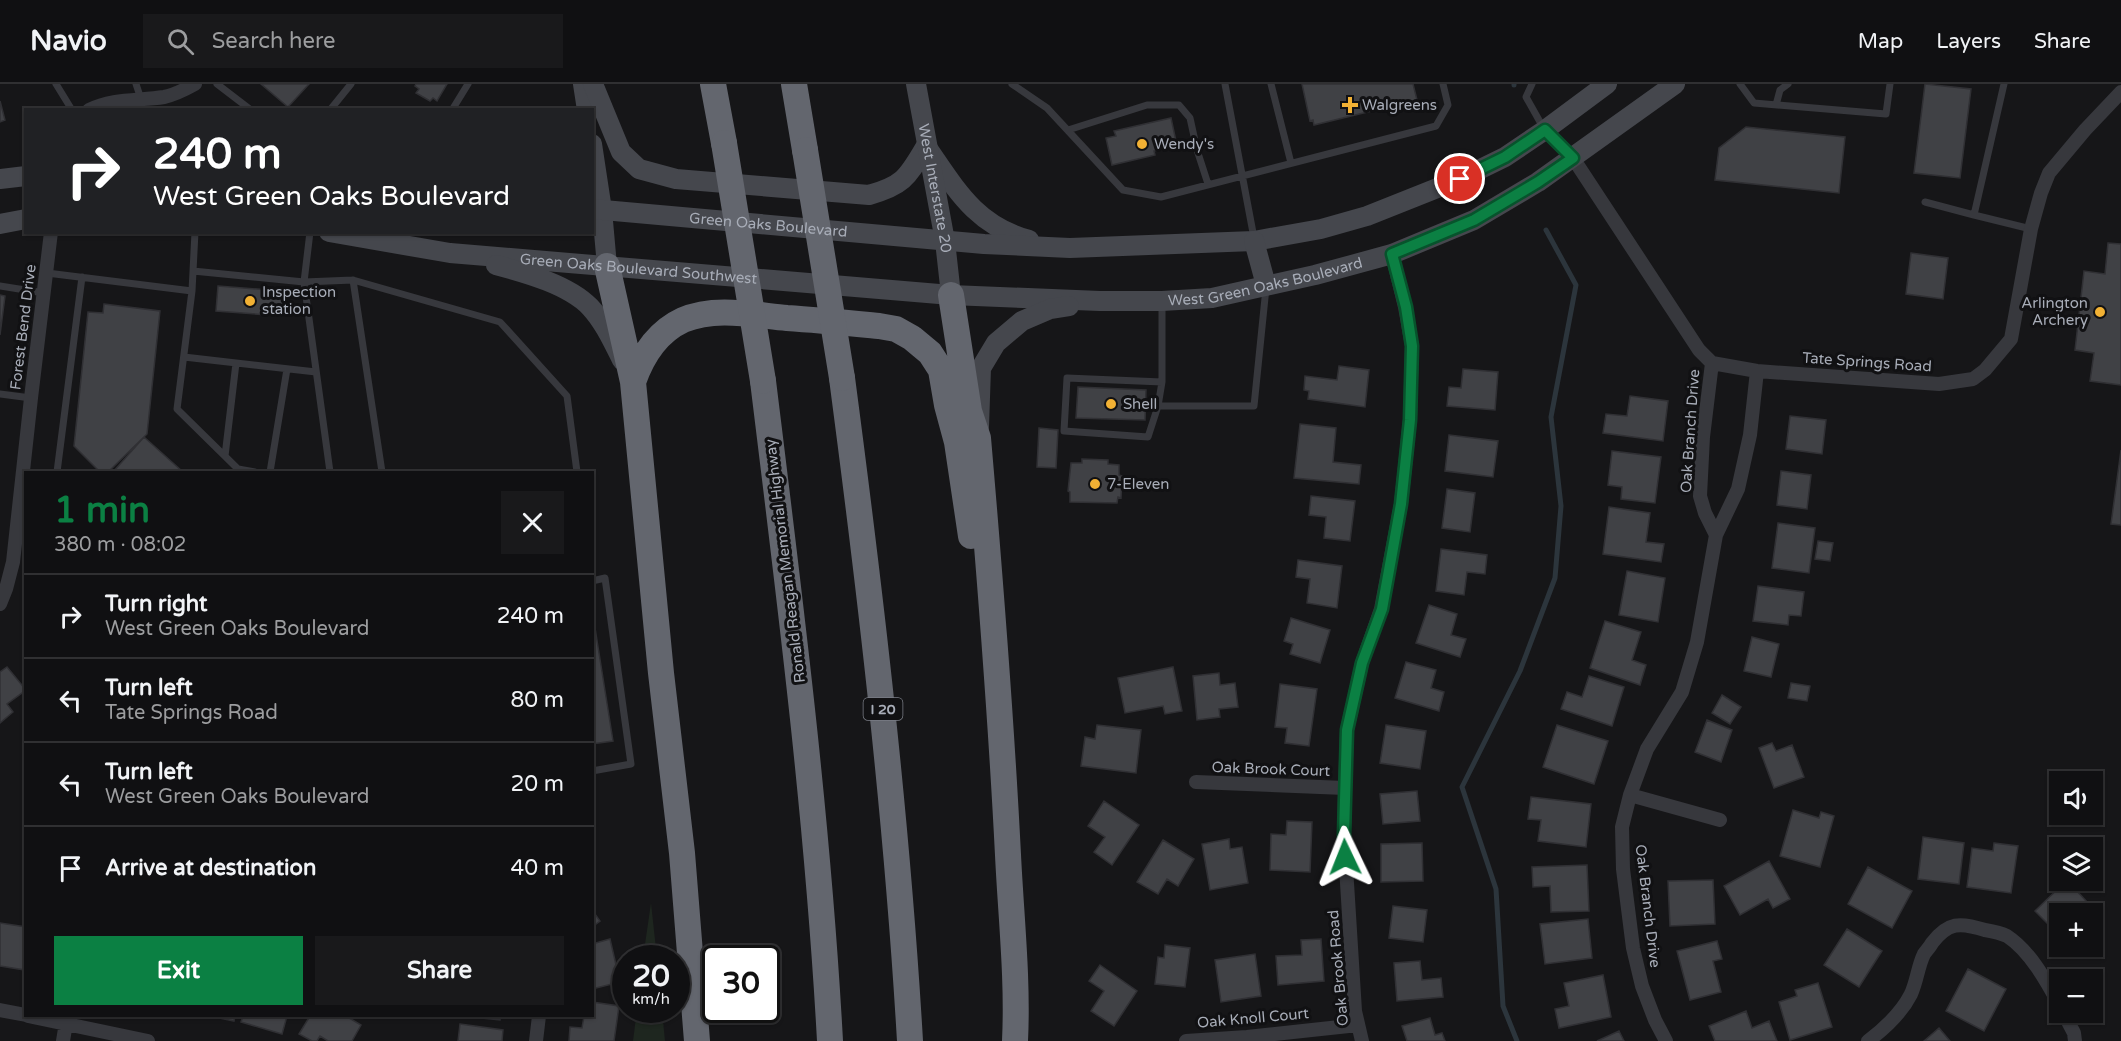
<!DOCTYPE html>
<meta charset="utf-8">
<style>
body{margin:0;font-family:"Varela Round",sans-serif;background:#19191b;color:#f1f3f6;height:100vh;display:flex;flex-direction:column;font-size:22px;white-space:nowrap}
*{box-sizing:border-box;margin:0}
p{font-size:20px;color:#9c9d9f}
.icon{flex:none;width:33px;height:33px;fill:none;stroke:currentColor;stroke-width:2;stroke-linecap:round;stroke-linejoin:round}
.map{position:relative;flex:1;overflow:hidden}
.side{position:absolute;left:24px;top:387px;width:570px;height:546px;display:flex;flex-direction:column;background:#101012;border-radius:0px;box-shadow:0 2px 4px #0004,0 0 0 2px #303032}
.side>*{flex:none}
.banner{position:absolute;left:24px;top:24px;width:570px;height:126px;border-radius:0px;box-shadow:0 2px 4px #0004,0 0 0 2px #303032;background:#202124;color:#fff;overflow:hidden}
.controls{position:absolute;left:2049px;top:687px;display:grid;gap:12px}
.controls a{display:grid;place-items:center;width:54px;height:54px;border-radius:0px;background:#101012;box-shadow:0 2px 4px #0004,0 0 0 2px #303032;font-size:30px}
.speed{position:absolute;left:612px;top:861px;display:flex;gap:12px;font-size:30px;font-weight:700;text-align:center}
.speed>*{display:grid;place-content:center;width:78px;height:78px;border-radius:50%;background:#101012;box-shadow:0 2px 4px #0004,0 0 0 2px #303032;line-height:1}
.speed small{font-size:15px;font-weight:400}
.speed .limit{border:3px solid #111;border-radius:9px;background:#fff;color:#111}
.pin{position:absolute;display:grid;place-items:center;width:51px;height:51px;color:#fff;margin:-26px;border:3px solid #fff;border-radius:50%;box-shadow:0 2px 6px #0007}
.me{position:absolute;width:66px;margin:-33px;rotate:358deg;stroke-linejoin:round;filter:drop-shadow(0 0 4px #0008)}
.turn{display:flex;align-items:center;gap:21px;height:126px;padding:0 30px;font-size:27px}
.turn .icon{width:78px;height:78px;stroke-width:2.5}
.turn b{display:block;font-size:42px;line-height:51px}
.round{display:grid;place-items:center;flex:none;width:63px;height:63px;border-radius:0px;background:#19191b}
.summary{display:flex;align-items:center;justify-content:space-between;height:102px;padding:0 30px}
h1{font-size:36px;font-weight:700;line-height:45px;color:#0b8043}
.action{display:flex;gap:12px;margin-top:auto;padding:12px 30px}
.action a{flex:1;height:69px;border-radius:0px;background:#0b8043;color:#fff;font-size:24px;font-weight:700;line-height:69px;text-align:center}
.action a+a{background:#19191b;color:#f1f3f6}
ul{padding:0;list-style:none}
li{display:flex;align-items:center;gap:18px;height:84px;padding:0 30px;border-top:2px solid #303032}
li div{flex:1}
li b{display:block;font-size:22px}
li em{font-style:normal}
header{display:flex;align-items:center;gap:36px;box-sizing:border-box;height:84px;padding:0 30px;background:#101012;border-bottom:2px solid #303032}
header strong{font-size:28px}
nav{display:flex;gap:33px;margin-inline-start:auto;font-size:21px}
.search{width:420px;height:54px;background:#19191b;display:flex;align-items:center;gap:15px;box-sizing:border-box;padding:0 21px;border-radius:0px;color:#9c9d9f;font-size:22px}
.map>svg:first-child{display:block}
.green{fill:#1e261f}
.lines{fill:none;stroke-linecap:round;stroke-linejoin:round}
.stream{stroke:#2c353c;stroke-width:5}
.building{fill:#404145;stroke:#303034;stroke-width:1.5}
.service{stroke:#37383d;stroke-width:7}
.minor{stroke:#37383d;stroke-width:14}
.secondary{stroke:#45474d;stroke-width:20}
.motorway{stroke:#63666e;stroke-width:26}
.motorway-bridge{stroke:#63666e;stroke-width:26}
.route-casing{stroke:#07532c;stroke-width:15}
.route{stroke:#0b8043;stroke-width:10}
.poi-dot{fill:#f2b134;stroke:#111113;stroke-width:2}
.labels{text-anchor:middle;stroke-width:6;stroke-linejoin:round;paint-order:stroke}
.shield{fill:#111113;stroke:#7b7e86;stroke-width:1.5}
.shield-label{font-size:14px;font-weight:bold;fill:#a8adb8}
.poi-label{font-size:15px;fill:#a8adb8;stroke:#111113;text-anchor:start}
.street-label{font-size:15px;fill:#a8adb8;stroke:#111113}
</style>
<header>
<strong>Navio</strong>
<div class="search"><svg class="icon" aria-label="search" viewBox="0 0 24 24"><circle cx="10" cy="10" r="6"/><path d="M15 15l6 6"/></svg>Search here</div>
<nav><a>Map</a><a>Layers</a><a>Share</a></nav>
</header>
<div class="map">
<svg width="2121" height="957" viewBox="0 0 2121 957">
<rect width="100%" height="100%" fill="#161618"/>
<path class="green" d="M651,819L657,874H643Z
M637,926H662L665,957H633Z"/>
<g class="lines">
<path class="stream" d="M1514,0V1
M1517,957L1503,922L1496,805L1462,703L1520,587L1555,494L1561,422L1551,333L1576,201L1546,146"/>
</g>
<path class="building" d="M261,0H309L288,23Z
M416,0H447L437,17L433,14L430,17L416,9L419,5L415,2Z
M1302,0H1413L1417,16L1314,41L1313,36L1310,37Z
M1925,0L1971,5L1960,94L1914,89Z
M0,17L5,36L0,38Z
M1171,34L1177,62L1154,67L1155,71L1112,81L1106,54L1116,52L1114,47Z
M1746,43L1845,53L1839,109L1715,96L1719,64Z
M2108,159L2121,160V301L2090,297L2094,269L2075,266L2084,187L2105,190Z
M1911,169L1948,174L1943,215L1906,210Z
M218,202L284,207L282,232L216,227Z
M0,211L5,212L0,251Z
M104,220L160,227L147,350L108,388H100L74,362L88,228L103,229Z
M1339,282L1369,286L1365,323L1308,315L1309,307L1304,306L1305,292L1337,296Z
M1463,285L1498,288L1495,326L1447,322L1449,303L1461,304Z
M1078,303L1146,306L1145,336L1076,334Z
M1630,312L1668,317L1663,357L1603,349L1606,330L1627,332Z
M1790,332L1826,336L1822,370L1786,365Z
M1300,340L1336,344L1333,378L1361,381L1359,400L1294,394Z
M1039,344L1058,346L1056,384L1037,383Z
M1449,351L1498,357L1493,393L1445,387Z
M144,353L183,388H113Z
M2121,366V441L2111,440Z
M1612,367L1661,373L1655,419L1621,415L1622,403L1608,401Z
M1082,375L1108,376V380L1119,381V391L1122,392L1121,414L1118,413L1117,419L1070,418V408L1068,407L1071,379H1082Z
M1781,387L1811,391L1807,425L1777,421Z
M1447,405L1475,409L1470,448L1442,444Z
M1311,412L1355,417L1350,457L1324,454L1326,433L1309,431Z
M1609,423L1650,429L1646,458L1664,460L1661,478L1603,470Z
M1778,439L1815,444L1809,489L1772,484Z
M1818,457L1833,459L1830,477L1815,475Z
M1441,465L1487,471L1485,490L1467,488L1464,511L1436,507Z
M1298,476L1342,482L1337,524L1307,519L1310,495L1296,493Z
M1627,487L1665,494L1658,538L1619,531Z
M1758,502L1804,508L1801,532L1789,531L1788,541L1753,537Z
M1429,521L1457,530L1451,551L1466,555L1460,573L1416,559Z
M592,525L613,657L592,660Z
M1291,534L1330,546L1320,579L1290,570L1293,560L1284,557Z
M1605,537L1641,548L1632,576L1646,581L1640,601L1590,584Z
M1752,553L1779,560L1771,593L1744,587Z
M1406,578L1436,586L1431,604L1444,608L1439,627L1395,614Z
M7,583L26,606L7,620L13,628L0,639V588Z
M1173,583L1182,627L1165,630L1163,622L1125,629L1118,594Z
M1219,589L1220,601L1235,599L1238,623L1219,625L1220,633L1197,636L1193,592Z
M1589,592L1624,603L1612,642L1561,625L1567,608L1582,613Z
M1791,599L1810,602L1807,617L1788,614Z
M1280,600L1317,605L1309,662L1285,659L1287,644L1275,643Z
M1722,611L1741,623L1730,640L1712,629Z
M1707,636L1732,646L1721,678L1695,668Z
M1097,641L1141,646L1136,689L1081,682L1085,653L1095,655Z
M1386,641L1426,647L1420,685L1380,679Z
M1557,641L1608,657L1594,700L1543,683Z
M1772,659L1776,667L1792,661L1804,693L1774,704L1759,664Z
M1417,707L1420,737L1383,740L1380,710Z
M1531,713L1591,720L1586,763L1538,757L1541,736L1528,735Z
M1104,717L1139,741L1112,781L1094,768L1105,753L1088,742Z
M1793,726L1819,734L1821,728L1834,732L1820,783L1780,772Z
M1287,737L1312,738L1310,788L1270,786L1271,750L1286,751Z
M1923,753L1964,759L1959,800L1918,795Z
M1229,755L1230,765L1242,763L1248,799L1210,806L1202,760Z
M1163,756L1194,775L1178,802L1167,795L1158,810L1137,798Z
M1422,759L1423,797L1381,798V760Z
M1994,759L2018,762L2011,809L1967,803L1972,764L1993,767Z
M1769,777L1790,815L1773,824L1768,815L1740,831L1724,802Z
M1587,781L1589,827L1551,828L1550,802L1533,803L1532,783Z
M1868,783L1912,807L1892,844L1848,820Z
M1713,796L1715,840L1670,842L1668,797Z
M2067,796L2096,828L2092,831V830H2060V852L2035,827Z
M1393,822L1427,826L1423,858L1389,854Z
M592,826L600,837L592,843Z
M1588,835L1592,874L1545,880L1540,840Z
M0,839L26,843L25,886L0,882Z
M1847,845L1882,867L1859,903L1824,881Z
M610,855L620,898L592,905V860Z
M1321,855L1324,897L1278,901L1276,872L1302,871L1301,856Z
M1717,857L1722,875L1713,877L1721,908L1690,916L1677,867Z
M1165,861L1190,864L1185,903L1155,900L1158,873L1164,874Z
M1255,870L1261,912L1221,918L1215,876Z
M1420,877L1422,896L1441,894L1443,913L1397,917L1394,879Z
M1100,881L1137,907L1114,942L1091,927L1104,907L1089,897Z
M1968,885L2006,905L1984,947L1946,927Z
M1603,891L1611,933L1559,944L1555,925L1569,922L1564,899Z
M1818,899L1832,943L1790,956L1779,918L1797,912L1795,906Z
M592,918L619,922L614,957H569L570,943L582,944L584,932H592Z
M1746,927L1752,944L1769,937L1777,957H1715L1709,942Z
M214,932H235L234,937L214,933Z
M243,932H287L282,950L241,938Z
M310,932H346L361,941L352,957H328L320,952L317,957H312L299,950Z
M462,932H500V936Z
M1430,934L1435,951L1442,949L1445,957H1407L1402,942Z
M460,940L503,946L502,957H458Z
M1939,944L1950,957H1924Z
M1619,947L1624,957H1597Z"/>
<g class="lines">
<path class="service" d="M56,0L72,26
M136,0L141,15
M217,0L251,26
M1012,0L1047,24L1123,106L1161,113L1436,42L1448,21L1443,0
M1225,0L1254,154
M1271,0L1291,79
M1532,0L1526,13L1544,45
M1740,0L1754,19L1886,30L1890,0
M2004,0L1974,131L2031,145
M1776,21L1780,6L1788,0
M330,26L351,0
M452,26L468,0
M1068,46L1147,21H1179L1190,34L1197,66L1208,100
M1925,118L1974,131
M193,187L304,198L310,148
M47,189L192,207L195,148
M353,196L382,388
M0,202L44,209
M192,207L177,325L238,385L255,388
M1162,217V298L1158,322H1254L1266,204
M184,273L316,288
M0,310L31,314
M1158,322L1148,353L1064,347L1067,294L1162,298
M225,372L236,279
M57,388L82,193
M270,388L287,285
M330,388L304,198L353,196L500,238L567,312L577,388
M592,497L605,494L631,680L592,687"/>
<path class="minor" d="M89,26C113,14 138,17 164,13C175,11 186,5 195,0
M1545,46L1573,74L1699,266L1712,279L1757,287L1939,300L1973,295L1985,286L2011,255L2031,145L2041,109L2049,89L2085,46L2121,8
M1712,279L1703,353L1700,412L1705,429L1716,451
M0,520L6,505L13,478L31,314L51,148
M1196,698L1345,704
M1630,711L1720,736
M0,926L26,931
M2063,928L2074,949L2075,957
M28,932L148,957
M63,957L66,939
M536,957L539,932
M1186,957L1247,953L1358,941
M1362,957L1355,927L1344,751L1345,704L1347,646L1362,579L1381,525L1401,420L1410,335L1412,262L1405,223L1392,170
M1666,957L1655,936L1642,902L1633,864L1623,785L1622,743L1630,711L1647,665L1682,608L1697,558L1716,451L1738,405L1750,351L1757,287
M1868,957C1884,945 1902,928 1911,910C1917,897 1918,882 1924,870C1926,867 1930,863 1932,859C1948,838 1960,838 1985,846C1991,847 2001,849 2007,852C2030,867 2047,898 2060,922"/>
<g class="secondary">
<path d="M583,0L587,26"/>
<path d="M593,0L621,68L639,85L676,95L869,111C905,101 908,92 926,62C956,105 975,141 1029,156"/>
<path id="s1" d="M916,0L945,157L951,211"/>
<path d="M592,60L602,126L607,182"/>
<path d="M0,95L26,92"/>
<path id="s2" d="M592,125L984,160L1070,164L1254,157L1321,145L1367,132L1460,95L1505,73L1545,46L1607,0"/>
<path d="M0,140L26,135"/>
<path id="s3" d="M329,148L450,169L951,211L1100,217H1162L1212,214L1315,191L1392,170L1474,136L1538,98L1675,0"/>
<path d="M1254,157L1266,201"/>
<path d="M496,181C526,189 569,201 590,223C604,238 613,258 622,276"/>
<path d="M979,343L981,284L996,259L1022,237L1050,225L1069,222"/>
</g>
<path class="motorway" d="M713,0L724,59
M794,0L805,66
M607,182L633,298L661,589L682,769L697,957
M951,211L969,327L978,354C990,493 1001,632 1008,771C1011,833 1018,895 1015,957
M842,294C871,514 897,735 910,957
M763,297C790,517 818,736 830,957
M633,298C642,272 657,248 683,236C715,222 754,231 787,234C818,236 848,239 879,242L896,245L912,254L930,269L941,286L947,321L957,358L971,452"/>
<path class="motorway-bridge" d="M724,59L763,297
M805,66L842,294"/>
</g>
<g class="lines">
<g class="route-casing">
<path id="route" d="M1345,773L1344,751L1347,646L1362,579L1382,525L1401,420L1410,336L1412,262L1406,223L1392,170L1474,136L1538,98L1573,74L1545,46L1505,73L1460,95"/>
</g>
<use href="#route" class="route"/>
</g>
<g class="poi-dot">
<path d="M1347 12h6v6h6v6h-6v6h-6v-6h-6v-6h6z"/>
<circle cx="1142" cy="60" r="6"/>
<circle cx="250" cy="217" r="6"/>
<circle cx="2100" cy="228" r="6"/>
<circle cx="1111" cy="320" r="6"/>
<circle cx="1095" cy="400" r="6"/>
</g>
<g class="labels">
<rect class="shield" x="863.5" y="614" width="39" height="22" rx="4.5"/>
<g class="shield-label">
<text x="883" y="630">I 20</text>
</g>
<g class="poi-label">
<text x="1362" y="26">Walgreens</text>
<text x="1154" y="65">Wendy's</text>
<text x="262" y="213">Inspection<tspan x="262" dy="17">station</tspan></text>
<text x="2088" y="224" text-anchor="end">Arlington<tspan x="2088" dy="17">Archery</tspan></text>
<text x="1123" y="325">Shell</text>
<text x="1107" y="405">7-Eleven</text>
</g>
<g class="street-label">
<text dy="5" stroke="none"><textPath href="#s1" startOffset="106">West Interstate 20</textPath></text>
<text dy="5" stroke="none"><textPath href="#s2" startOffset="177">Green Oaks Boulevard</textPath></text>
<text dy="5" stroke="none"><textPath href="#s3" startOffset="312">Green Oaks Boulevard Southwest</textPath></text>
<text dy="5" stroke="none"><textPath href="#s3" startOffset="942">West Green Oaks Boulevard</textPath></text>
<text transform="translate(23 243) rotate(-83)" y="5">Forest Bend Drive</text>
<text transform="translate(1867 278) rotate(4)" y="5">Tate Springs Road</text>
<text transform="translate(1690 347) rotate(-86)" y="5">Oak Branch Drive</text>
<text transform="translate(785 477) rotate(-97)" y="5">Ronald Reagan Memorial Highway</text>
<text transform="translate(1271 685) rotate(2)" y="5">Oak Brook Court</text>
<text transform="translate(1648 822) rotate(83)" y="5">Oak Branch Drive</text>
<text transform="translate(1338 884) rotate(-95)" y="5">Oak Brook Road</text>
<text transform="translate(1253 934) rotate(-5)" y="5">Oak Knoll Court</text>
</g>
</g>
</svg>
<div class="controls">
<a><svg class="icon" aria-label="sound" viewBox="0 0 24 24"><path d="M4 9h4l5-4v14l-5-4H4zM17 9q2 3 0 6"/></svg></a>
<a><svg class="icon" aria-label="layers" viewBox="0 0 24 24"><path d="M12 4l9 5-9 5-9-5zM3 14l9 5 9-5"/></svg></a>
<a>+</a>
<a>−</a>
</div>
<div class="speed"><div>20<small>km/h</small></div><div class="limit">30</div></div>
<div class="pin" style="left:1460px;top:95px;background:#d93025"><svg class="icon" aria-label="arrive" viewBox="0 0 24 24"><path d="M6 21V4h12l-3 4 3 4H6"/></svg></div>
<svg class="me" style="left:1345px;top:773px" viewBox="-20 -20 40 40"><path d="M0-17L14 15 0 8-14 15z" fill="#0b8043" stroke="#fff" stroke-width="4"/></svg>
<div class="banner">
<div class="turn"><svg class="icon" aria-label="right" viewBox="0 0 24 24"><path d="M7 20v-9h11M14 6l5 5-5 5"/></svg><div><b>240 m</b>West Green Oaks Boulevard</div></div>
</div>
<section class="side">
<div class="summary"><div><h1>1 min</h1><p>380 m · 08:02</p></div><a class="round"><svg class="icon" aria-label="close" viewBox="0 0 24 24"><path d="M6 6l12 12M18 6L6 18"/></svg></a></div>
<ul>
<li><svg class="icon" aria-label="right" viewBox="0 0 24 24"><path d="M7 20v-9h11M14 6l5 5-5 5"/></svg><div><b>Turn right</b><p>West Green Oaks Boulevard</p></div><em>240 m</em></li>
<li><svg class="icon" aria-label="left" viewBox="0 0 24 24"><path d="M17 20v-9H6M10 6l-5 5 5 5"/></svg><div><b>Turn left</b><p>Tate Springs Road</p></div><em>80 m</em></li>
<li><svg class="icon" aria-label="left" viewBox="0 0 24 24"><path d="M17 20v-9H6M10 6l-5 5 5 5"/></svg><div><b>Turn left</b><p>West Green Oaks Boulevard</p></div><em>20 m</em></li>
<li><svg class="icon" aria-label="arrive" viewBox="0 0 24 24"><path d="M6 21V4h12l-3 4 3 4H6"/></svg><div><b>Arrive at destination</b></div><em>40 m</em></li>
</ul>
<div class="action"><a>Exit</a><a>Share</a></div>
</section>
</div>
